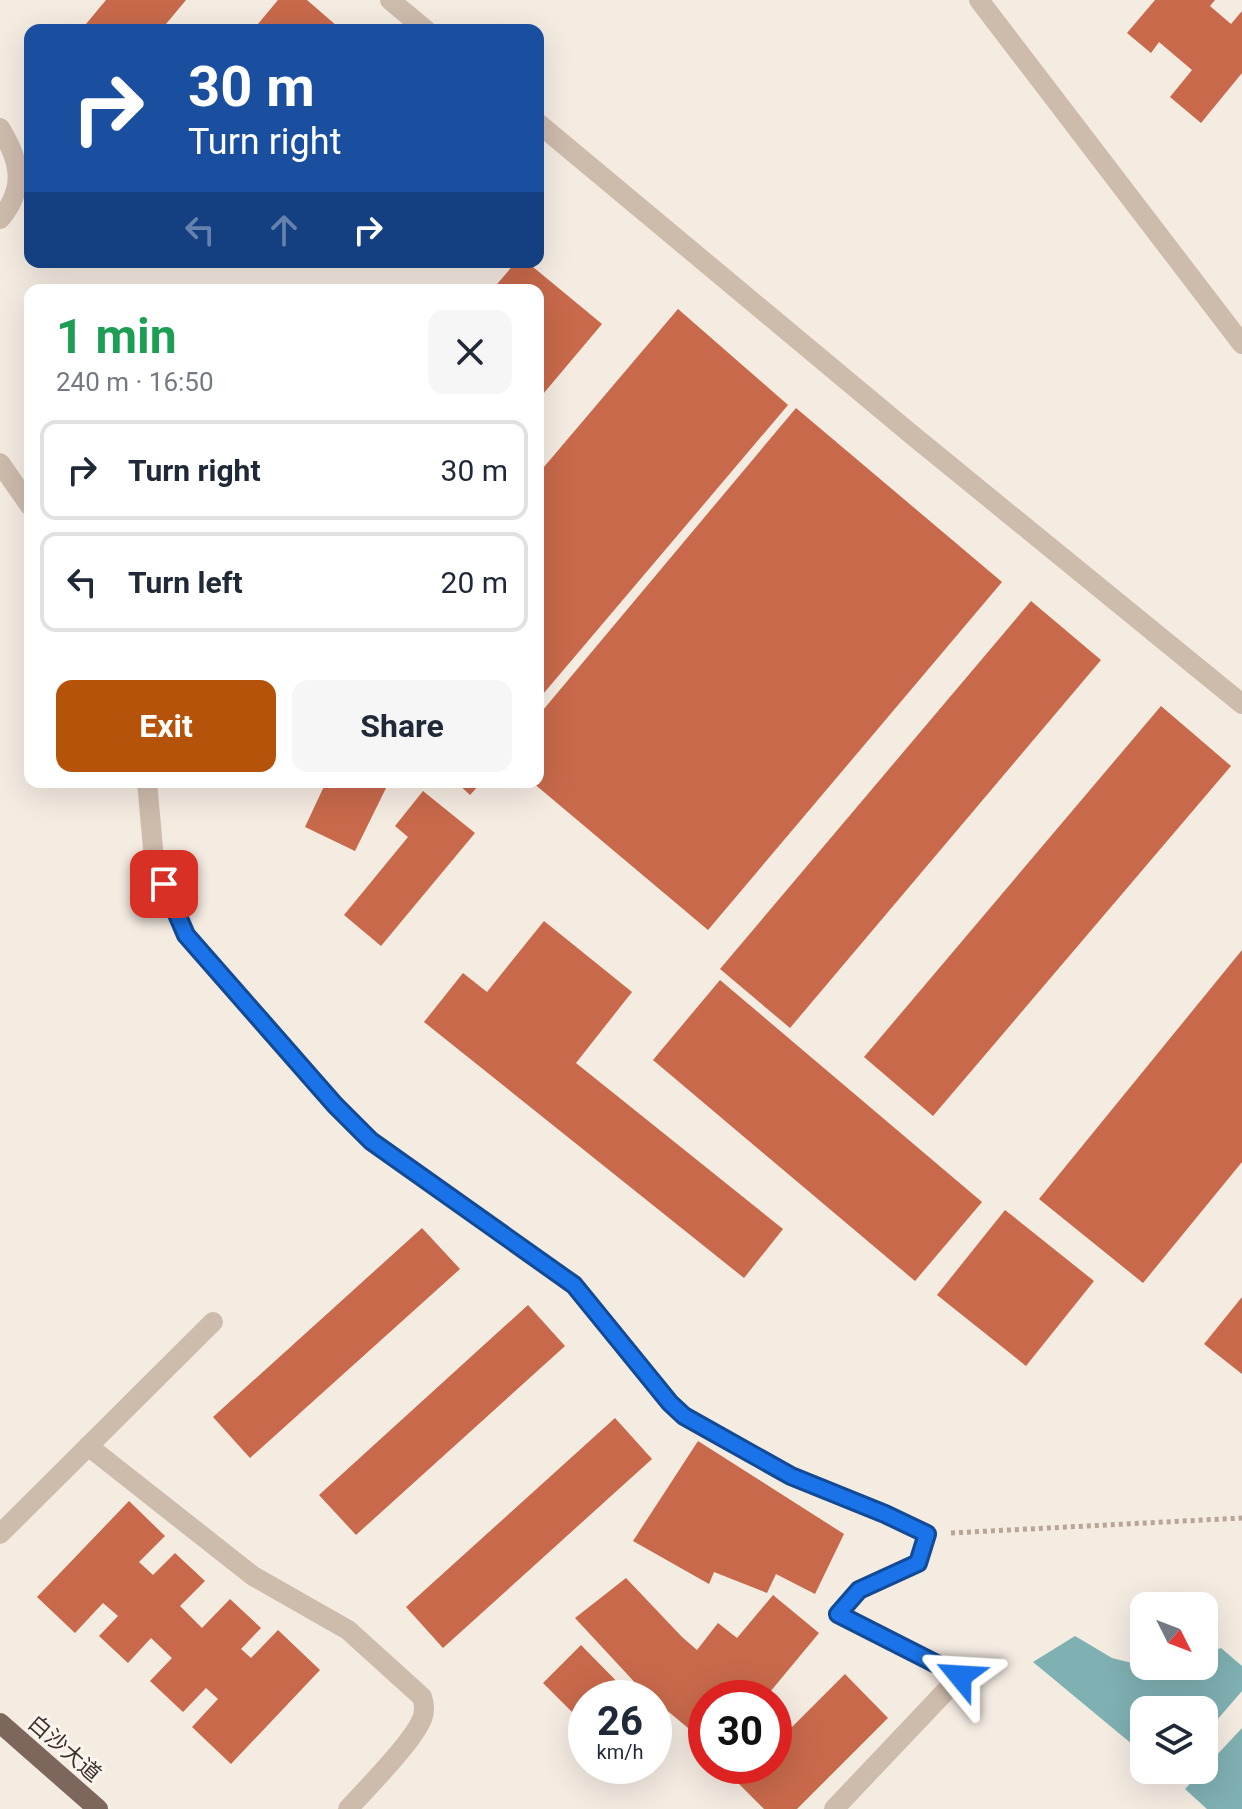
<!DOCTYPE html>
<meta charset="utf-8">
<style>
body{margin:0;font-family:Roboto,"Noto Sans SC",sans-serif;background:#f6f6f7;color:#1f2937;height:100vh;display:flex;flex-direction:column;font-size:30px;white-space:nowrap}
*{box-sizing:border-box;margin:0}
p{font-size:26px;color:#747a83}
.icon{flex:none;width:44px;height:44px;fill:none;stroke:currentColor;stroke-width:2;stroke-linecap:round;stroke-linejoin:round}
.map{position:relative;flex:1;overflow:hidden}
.sheet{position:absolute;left:24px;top:284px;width:520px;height:504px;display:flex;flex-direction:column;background:#fff;border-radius:16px;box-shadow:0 8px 32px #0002}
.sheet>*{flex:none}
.guide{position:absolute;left:24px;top:24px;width:520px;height:244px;border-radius:16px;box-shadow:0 8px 32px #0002;background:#1a4fa0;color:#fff;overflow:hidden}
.needle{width:52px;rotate:132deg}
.fabs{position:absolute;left:1130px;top:1592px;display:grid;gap:16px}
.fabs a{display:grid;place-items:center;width:88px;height:88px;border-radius:16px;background:#fff;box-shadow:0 8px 32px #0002;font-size:40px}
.speed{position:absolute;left:568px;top:1680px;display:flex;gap:16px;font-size:40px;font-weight:700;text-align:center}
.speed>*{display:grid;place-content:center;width:104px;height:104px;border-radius:50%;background:#fff;box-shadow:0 8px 32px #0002;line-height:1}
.speed small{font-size:20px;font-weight:400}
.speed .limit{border:12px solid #d22;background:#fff;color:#111}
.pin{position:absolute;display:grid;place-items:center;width:68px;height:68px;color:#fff;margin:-34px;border-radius:16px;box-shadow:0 4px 12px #0006}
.me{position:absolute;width:88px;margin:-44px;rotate:297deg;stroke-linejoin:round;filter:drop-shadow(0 0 6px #0008)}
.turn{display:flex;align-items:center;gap:28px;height:168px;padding:0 32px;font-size:36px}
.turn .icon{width:104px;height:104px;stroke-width:2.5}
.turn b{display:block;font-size:56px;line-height:68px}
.lanes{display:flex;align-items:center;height:76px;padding:0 32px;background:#0003;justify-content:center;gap:40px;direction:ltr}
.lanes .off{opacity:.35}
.round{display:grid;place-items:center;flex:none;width:84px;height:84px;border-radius:16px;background:#f6f6f7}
.overview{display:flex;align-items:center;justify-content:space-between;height:136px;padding:0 32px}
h1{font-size:48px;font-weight:700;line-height:60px;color:#1e9e55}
.primary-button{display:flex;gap:16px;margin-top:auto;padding:16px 32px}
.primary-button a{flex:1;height:92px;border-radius:16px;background:#b45309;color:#fff;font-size:32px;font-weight:700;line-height:92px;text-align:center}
.primary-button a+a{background:#f6f6f7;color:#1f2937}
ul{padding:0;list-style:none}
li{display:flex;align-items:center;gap:24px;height:100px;margin:0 16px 12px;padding:0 16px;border:4px solid #e0e1e3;border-radius:16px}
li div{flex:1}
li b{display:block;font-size:30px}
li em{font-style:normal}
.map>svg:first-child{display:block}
.water{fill:#7fb0b2}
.building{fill:#c8694b}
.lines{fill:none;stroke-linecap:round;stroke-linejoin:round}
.path{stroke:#b9a596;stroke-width:5;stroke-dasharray:4 4;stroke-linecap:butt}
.minor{stroke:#cdbbac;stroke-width:20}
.major{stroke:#7d675c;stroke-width:20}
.route-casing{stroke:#114b97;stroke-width:20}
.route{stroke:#1a73e8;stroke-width:14}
.labels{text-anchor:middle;stroke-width:6;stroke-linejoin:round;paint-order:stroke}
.street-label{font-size:22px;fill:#3b302b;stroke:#fbf5ee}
</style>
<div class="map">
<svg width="1242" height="1809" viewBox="0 0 1242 1809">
<rect width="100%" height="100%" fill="#f4ebe1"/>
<path class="water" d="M1075,1636L1112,1658L1144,1666H1204V1655L1221,1648L1242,1666V1691L1204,1735V1710H1144V1754L1033,1662Z
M1242,1728V1809H1207L1185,1789Z"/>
<path class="building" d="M106,0H186L161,30H81Z
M278,0H307L337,26L334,30H253Z
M1155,0H1215L1210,6L1231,24L1242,11V73L1201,123L1170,97L1192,70L1159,42L1151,53L1127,33Z
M516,262H527L602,324L538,400V290H492Z
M678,309L788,405L538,700V474Z
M796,408L1002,582L708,930L532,782H538V716Z
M1031,601L1101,660L790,1028L720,969Z
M1161,706L1231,766L933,1116L864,1057Z
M326,782H389L355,851L305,827Z
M456,782H482L470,795Z
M423,791L475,833L381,946L344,915L408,837L395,826Z
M544,921L632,992L576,1063L783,1229L744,1278L424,1022L463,973L487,992Z
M1242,950V1162L1143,1283L1039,1199Z
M720,980L982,1202L915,1281L653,1060Z
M1005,1210L1094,1281L1026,1366L937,1295Z
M422,1228L460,1269L250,1458L213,1417Z
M1242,1297V1374L1204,1344Z
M528,1305L565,1346L356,1535L319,1495Z
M615,1418L652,1459L443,1648L406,1607Z
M698,1441L844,1534L815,1594L776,1574L767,1593L714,1572L709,1584L633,1541Z
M129,1501L165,1536L139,1562L153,1575L175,1553L205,1581L180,1606L202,1628L230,1599L261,1628L241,1649L251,1658L278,1630L320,1670L231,1764L192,1727L218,1699L206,1688L183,1712L150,1681L172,1658L151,1638L128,1663L99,1636L118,1616L103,1603L75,1633L37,1597Z
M626,1578L682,1637L697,1650L718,1623L737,1638L773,1595L819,1633L765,1698H706V1743L640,1688L575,1618Z
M581,1645L633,1698H586V1726L543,1683Z
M845,1674L888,1718L797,1809H764L721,1766H774V1739L777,1742Z"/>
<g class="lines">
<path class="path" d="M951,1533L1242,1518"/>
<path class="minor" d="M390,0L426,30
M979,0L1242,344
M538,123L911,434L1242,704
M0,128C20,161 27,187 0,219
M0,463L30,506
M147,782L154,859L186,935L335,1105L371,1141L574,1285L670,1403L684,1416L791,1476L885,1514L927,1534L918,1563L859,1590L838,1614L960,1676L834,1809
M88,1446L253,1576L348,1630L422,1697C424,1703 425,1709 423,1716C417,1738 366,1789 348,1809
M0,1534L213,1322"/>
<path class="major" d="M0,1723L98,1809"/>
</g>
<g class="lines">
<g class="route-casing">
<path id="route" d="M164,884L186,935L335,1105L371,1141L574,1285L670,1403L684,1416L791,1476L885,1514L927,1534L918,1563L859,1590L838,1614L960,1676"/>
</g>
<use href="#route" class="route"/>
</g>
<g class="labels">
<g class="street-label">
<text transform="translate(65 1748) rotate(41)" y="8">白沙大道</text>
</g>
</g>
</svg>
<div class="fabs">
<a><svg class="needle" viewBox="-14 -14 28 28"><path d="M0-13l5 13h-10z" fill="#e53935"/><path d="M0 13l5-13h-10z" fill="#747a83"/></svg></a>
<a><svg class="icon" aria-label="layers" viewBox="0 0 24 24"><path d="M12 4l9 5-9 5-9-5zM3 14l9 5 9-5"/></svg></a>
</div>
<div class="speed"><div>26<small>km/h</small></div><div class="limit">30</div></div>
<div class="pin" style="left:164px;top:884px;background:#d93025"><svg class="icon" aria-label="arrive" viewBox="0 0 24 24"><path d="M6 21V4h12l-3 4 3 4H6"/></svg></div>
<svg class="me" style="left:960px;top:1676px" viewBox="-20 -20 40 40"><path d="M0-17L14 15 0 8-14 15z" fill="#1a73e8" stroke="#fff" stroke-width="4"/></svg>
<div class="guide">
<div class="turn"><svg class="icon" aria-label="right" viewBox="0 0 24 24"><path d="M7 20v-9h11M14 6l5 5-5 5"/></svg><div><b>30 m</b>Turn right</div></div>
<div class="lanes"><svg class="icon off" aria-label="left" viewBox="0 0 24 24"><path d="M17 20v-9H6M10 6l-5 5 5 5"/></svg><svg class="icon off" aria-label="ahead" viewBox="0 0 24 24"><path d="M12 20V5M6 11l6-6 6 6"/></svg><svg class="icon" aria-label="right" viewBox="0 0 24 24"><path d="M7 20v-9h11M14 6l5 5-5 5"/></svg></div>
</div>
<section class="sheet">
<div class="overview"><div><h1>1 min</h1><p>240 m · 16:50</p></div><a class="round"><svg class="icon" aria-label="close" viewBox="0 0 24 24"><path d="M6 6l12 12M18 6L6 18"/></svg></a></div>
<ul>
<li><svg class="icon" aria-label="right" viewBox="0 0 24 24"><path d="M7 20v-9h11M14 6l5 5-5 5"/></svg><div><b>Turn right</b></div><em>30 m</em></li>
<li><svg class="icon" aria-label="left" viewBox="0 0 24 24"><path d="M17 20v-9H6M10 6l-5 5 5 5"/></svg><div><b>Turn left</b></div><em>20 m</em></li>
</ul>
<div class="primary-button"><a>Exit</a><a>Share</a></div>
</section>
</div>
